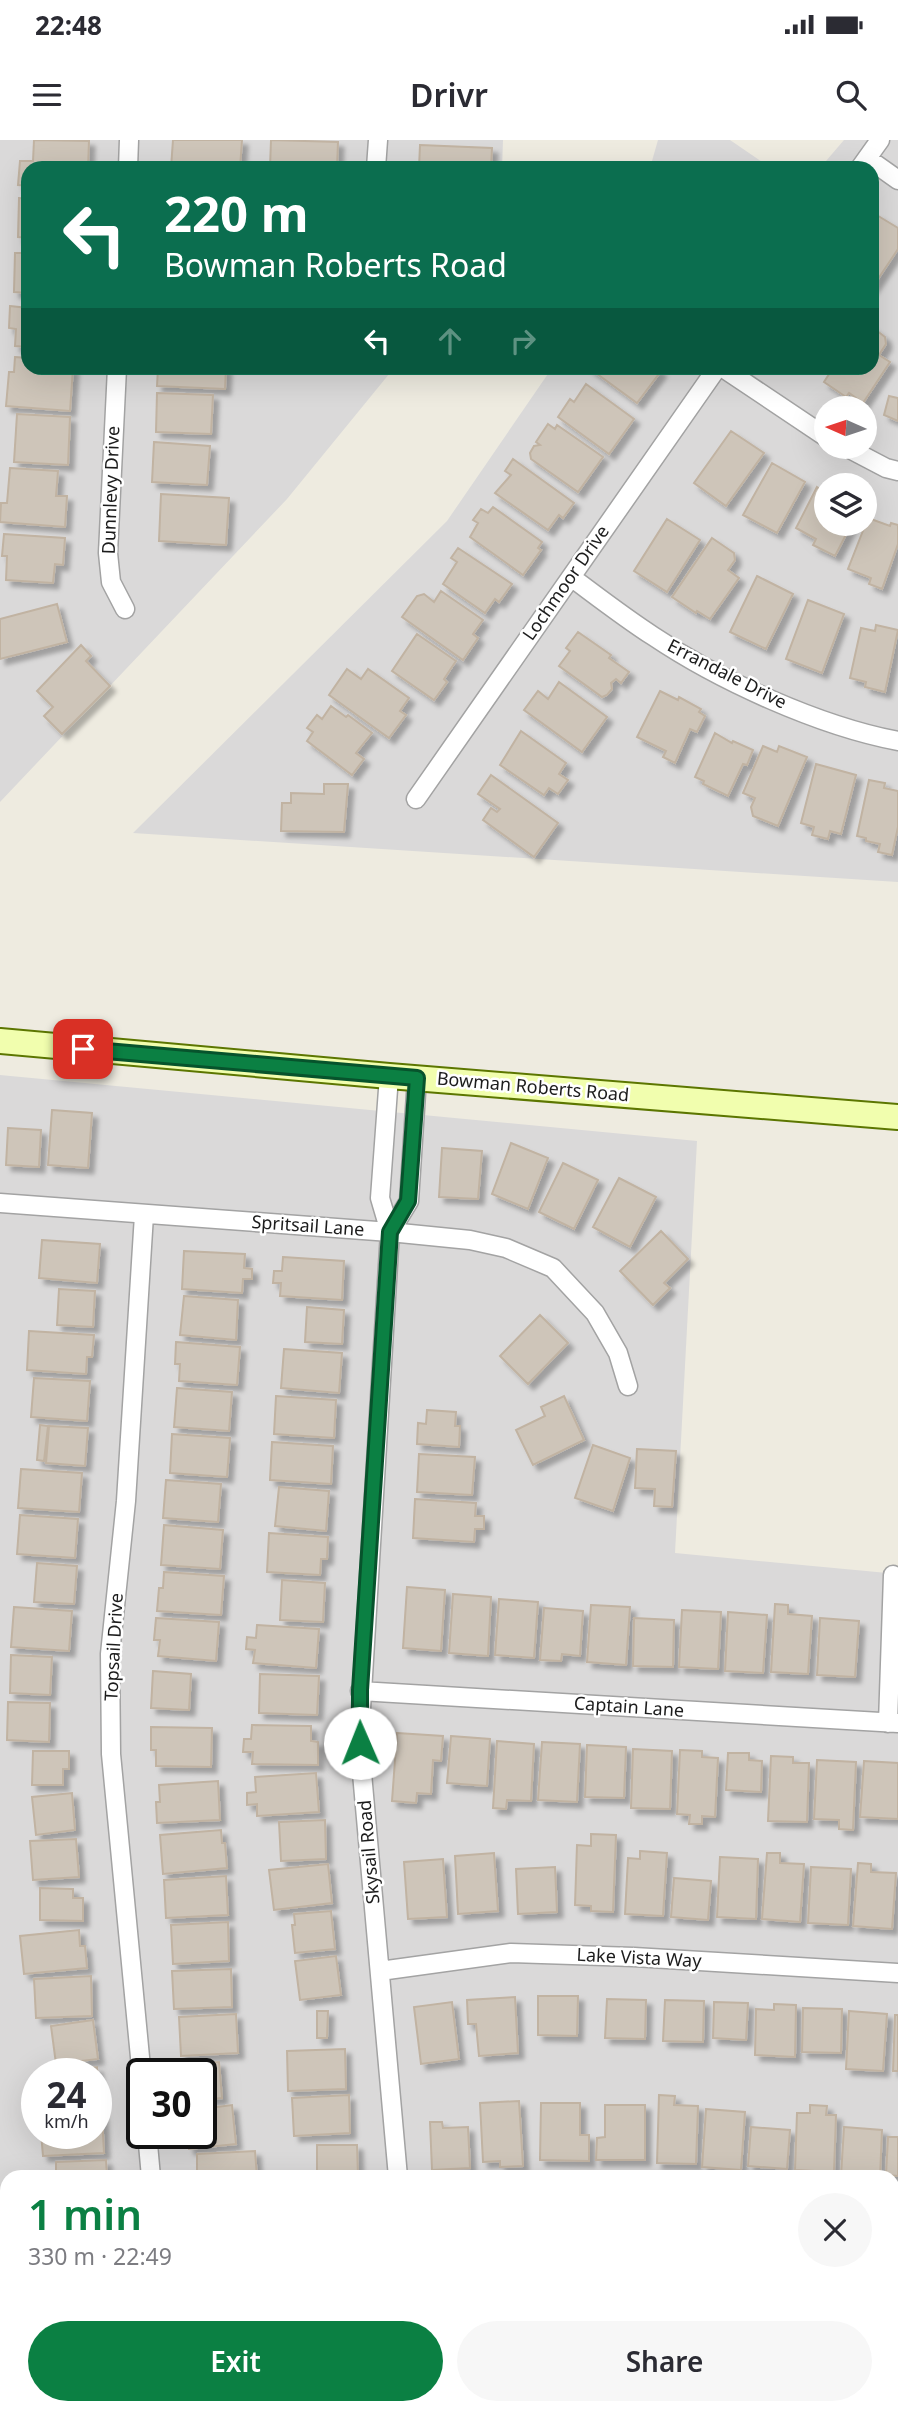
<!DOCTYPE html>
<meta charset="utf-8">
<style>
body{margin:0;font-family:"Noto Sans",sans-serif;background:#f7f7f7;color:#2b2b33;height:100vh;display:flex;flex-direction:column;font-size:26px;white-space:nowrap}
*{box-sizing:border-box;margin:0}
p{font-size:23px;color:#7c7c81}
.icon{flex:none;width:38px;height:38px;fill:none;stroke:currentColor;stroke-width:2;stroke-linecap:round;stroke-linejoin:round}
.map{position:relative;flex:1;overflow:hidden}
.drawer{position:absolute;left:0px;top:2030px;width:900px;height:245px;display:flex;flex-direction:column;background:#fff;border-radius:21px 21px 0 0;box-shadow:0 7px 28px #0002}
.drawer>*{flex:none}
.top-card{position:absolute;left:21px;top:21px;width:858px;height:214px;border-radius:21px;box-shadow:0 7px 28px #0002;background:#0b6e4f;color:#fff;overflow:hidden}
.needle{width:46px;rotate:273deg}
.buttons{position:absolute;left:814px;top:256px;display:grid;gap:14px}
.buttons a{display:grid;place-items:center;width:63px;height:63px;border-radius:50%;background:#fff;box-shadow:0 7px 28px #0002;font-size:35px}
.speed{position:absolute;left:21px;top:1918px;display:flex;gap:14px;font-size:35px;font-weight:700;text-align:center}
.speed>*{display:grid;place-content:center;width:91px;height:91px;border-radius:50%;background:#fff;box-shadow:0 7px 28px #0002;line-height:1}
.speed small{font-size:18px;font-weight:400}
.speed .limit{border:4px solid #111;border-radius:10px;background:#fff;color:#111}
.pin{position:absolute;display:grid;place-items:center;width:60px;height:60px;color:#fff;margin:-30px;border-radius:14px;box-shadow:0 4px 10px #0006}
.me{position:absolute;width:77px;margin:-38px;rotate:359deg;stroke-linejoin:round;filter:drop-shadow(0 0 5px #0008)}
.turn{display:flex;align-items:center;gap:24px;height:147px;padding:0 28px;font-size:32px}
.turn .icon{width:91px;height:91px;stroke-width:2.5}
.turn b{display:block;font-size:49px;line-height:60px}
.lanes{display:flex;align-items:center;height:66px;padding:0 28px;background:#0003;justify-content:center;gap:35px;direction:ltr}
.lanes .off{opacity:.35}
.round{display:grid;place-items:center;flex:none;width:74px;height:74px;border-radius:37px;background:#f7f7f7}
.summary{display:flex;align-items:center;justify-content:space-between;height:119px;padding:0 28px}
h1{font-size:42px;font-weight:600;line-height:52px;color:#0b8043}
.action{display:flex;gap:14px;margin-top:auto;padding:14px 28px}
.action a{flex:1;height:80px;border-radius:42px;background:#0b8043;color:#fff;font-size:28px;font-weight:600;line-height:80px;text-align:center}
.action a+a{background:#f7f7f7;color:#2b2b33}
.status{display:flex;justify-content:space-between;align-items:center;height:49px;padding:0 35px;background:#fff;direction:ltr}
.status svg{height:19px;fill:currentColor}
header{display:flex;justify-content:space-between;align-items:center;height:91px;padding:0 28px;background:#fff;font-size:32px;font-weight:600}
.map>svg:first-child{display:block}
.residential{fill:#dad9d9;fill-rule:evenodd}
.building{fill:#cec5b9;stroke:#c1b3a2;stroke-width:2;filter:url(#shadow)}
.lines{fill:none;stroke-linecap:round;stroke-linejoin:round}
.street-casing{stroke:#a3a3a3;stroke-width:21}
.secondary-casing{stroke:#5c7600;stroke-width:28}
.street{stroke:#fff;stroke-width:18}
.secondary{stroke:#f1feae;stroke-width:24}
.route-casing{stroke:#07532c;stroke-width:18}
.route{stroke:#0b8043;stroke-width:12}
.labels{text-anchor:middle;stroke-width:5;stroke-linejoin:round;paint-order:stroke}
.street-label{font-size:18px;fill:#1c1c1c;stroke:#fff}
</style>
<div class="status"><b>22:48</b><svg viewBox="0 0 49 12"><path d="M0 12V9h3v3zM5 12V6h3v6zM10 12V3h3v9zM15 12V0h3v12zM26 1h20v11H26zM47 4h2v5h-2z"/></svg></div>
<header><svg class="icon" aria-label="menu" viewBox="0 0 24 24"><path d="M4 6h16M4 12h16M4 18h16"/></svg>Drivr<svg class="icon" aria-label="search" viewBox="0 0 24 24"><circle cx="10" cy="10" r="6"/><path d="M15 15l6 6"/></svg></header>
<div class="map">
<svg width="898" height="2275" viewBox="0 0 898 2275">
<defs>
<filter id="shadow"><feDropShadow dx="5.5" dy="5.5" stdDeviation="2" flood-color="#0004"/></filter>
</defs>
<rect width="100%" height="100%" fill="#eeebe0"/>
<path class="residential" d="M0,0H503L502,28H28V228H394L287,359L0,662Z
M658,0H730L771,28H650Z
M844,0H898V742L133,693L447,381L552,228H872V28H820ZM826,268H864V306H826ZM826,345H864V383H826Z
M0,935L697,1001L675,1413L898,1434V2275H0ZM37,1934H96V1993H37ZM142,1934H201V1993H142ZM7,2037H892V2268H7Z"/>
<path class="building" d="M34,0L89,1L88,28H28V46L18,45L20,21H33Z
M173,0H242L240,28H171Z
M271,0L338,2L337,28H270Z
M420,5L492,8L491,28H419Z
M19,58L28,59V98L18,97Z
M875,74L898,88V109L872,148V79Z
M15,113H28V153L14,152Z
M10,166L28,168V207L15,206L16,189L9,188Z
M872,187L885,197L886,204L879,215L890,222L863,263L849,253L846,257L824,242L833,228H872Z
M15,217L28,218V228H73L70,271L6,266L9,232H14Z
M158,228H226L225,249L157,246Z
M589,228H656L661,231L637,263Z
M586,244L634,279L609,314L558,277L570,259L574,262Z
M157,253L213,255L211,294L156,292Z
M889,256L898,258V281L884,275Z
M17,274L70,277L68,325L14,322Z
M548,284L555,289L557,285L603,317L578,352L531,319L530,313L534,306L540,305L536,302Z
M731,291L764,313L726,366L694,343Z
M154,302L210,306L207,345L152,342Z
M513,319L574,363L563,378L559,375L548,390L495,353L511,335L505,331Z
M772,323L805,342L777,393L743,375Z
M10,328L58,331L56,356H67L65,387L0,382L1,363H7Z
M817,347L826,352V383H852L835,416L813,405L816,399L796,388Z
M161,354L229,358L226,405L159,401Z
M493,367L542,402L538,408L541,410L523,435L470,397L478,383L473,380L481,369L488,373Z
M868,378L890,386L891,383L898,385V404L882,449L869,444L871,438L848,429Z
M667,379L700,400L667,452L634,431Z
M4,394L65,398L63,425L55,424L53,443L6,440L7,416H2Z
M712,398L734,413L735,420L728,430L739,438L710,479L697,471L696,473L672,457Z
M458,408L512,444L499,462L495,459L485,473L443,444L457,422L451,418Z
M757,436L793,454L766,509L730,492Z
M441,451L483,480L473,494L478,498L463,520L402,477L417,456L424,454L434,462Z
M808,460L844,474L822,533L786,519Z
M57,464L67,502L0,519V479Z
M876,485L898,490L885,552L865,547L866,542L850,538L861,488L875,491Z
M578,492L611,515L609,518L629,532L621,543L616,539L611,543L612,549L607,555L602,557L559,526L570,511L566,508Z
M417,494L456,521L444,539L447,542L434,560L392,531Z
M81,505L91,516L86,521L110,546L62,594L44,576L53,567L37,551Z
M347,529L361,539L368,529L409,558L400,571L406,575L389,598L329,555Z
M559,542L607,577L582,612L524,570L538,551L548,559Z
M660,551L678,560L679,557L701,569L699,572L705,576L697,592L690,589L675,623L663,617L666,611L637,597Z
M331,566L346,577L348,575L372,593L356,613L364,619L352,635L307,601L313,592L307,588L317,575L322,579Z
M521,591L566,623L559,634L568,640L558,654L549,648L544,655L500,625Z
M715,593L732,603L733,601L753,610L747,625L743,624L728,656L703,644L704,641L695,637Z
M763,606L777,612L779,606L807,617L778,686L753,676L751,667L755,658L743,653Z
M816,624L856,635L841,694L830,691L828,699L812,695L814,687L801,683Z
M491,635L558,683L534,717L483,680L491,668L497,672L500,669L478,654Z
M869,640L885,643L884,648L898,651V687L892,715L878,712L880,704L866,701V698L857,696Z
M324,644H348L344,692L281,691L282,663H291V653L324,654Z
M52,970L92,973L88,1028L48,1025Z
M8,988L41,990L39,1027L6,1025Z
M511,1003L548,1018L528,1069L492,1054Z
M442,1008L482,1011L478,1059L439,1057Z
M563,1023L598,1040L574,1089L539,1072Z
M619,1038L656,1057L630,1107L593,1087Z
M661,1091L688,1119L664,1143L670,1148L653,1165L620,1131Z
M42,1100L100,1104L97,1143L39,1138Z
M184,1111L245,1114L244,1128L252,1129V1139H243L242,1153L182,1149Z
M283,1117L344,1121L342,1160L280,1156L281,1143H273L274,1131H282Z
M59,1149L95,1151L93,1187L57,1185Z
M184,1156L238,1160L236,1200L180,1195Z
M307,1167L344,1170L342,1204L305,1202Z
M540,1175L568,1203L528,1244L500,1216Z
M29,1191L94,1195L92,1217H87L86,1234L27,1230Z
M176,1202L240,1207L237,1245L179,1241L180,1224H175Z
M284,1209L342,1213L339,1253L281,1248Z
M34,1238L90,1241L87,1281L31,1277Z
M177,1248L232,1252L229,1291L174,1287Z
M276,1256L336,1260L334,1298L274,1294Z
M564,1256L584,1300L533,1325L516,1290L545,1276L541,1267Z
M427,1270L456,1272L455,1286H460L459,1307L417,1304L418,1283L426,1284Z
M40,1285L48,1286L44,1321L37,1320Z
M49,1286L88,1288L85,1326L46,1323Z
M172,1294L230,1298L227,1337L170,1333Z
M272,1302L333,1306L331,1344L270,1340Z
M593,1305L630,1318L613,1371L575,1358Z
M637,1309L676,1311L672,1367L654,1366L655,1349L635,1348Z
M419,1314L475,1317L472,1355L417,1352Z
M21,1329L82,1333L79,1372L18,1368Z
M166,1340L221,1344L218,1382L163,1378Z
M279,1347L329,1351L326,1391L275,1386Z
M415,1359L476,1363L475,1376H484V1389H475L474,1402L413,1398Z
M20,1375L78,1379L75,1418L17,1414Z
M164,1385L223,1390L220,1429L161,1425Z
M269,1393L328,1397L327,1419H321L320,1435L267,1432Z
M37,1423L77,1426L74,1464L34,1462Z
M164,1432L224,1436L221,1475L157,1471L159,1448H163Z
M282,1440L325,1443L323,1482L280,1480Z
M407,1447L445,1450L441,1511L403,1508Z
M453,1454L491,1457L488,1516L449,1513Z
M499,1459L538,1462L534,1518L495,1515Z
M775,1464L788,1465V1474L812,1476L808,1534L771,1532Z
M591,1465L630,1467L626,1525L587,1522Z
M14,1467L72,1471L69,1511L11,1507Z
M544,1468L583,1471L580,1516L562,1514L561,1521L540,1520Z
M682,1470L721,1472L718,1529L679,1527Z
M728,1472L767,1475L763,1533L725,1531Z
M156,1478L219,1482L216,1521L158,1516L160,1500H154Z
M634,1478L674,1480L673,1527L633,1526Z
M820,1478L859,1481L855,1537L817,1535Z
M257,1485L319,1489L316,1528L253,1523L255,1510L246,1509L247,1497L256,1498Z
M11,1515L52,1517L50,1555L10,1553Z
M153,1531L191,1534L189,1570L151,1568Z
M260,1534L319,1536L317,1575L259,1573Z
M8,1562L50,1563L49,1602L7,1600Z
M252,1585L311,1586V1601L318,1602V1625L252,1624L253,1612H243L244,1599H251Z
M151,1587L212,1588L211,1627L156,1626V1610H151Z
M397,1593L443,1596L441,1621L433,1620L431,1654L417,1653L416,1663L392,1661Z
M451,1596L490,1599L487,1646L447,1643Z
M497,1601L534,1604L531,1661L507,1660L506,1669L493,1668Z
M542,1602L580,1604L577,1662L538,1660Z
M587,1605L626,1607L624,1658L585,1657Z
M633,1609L672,1611L670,1669L631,1668Z
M680,1610L702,1611V1617L718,1618L715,1677L702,1676V1684H689L690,1675L677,1674Z
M33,1611H69V1629H63V1645H32Z
M728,1613H749V1620L762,1621L761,1652L726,1650Z
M771,1616L793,1617V1623H809L807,1682L768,1681Z
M817,1620L856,1622L853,1690L839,1689V1680L814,1679Z
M864,1621L898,1623V1679L860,1677Z
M316,1633L319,1672L257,1676V1664L247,1665V1653L256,1652L255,1637Z
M218,1641L220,1680L157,1683L156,1662H160L159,1645Z
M72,1653L75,1690L36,1695L32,1657Z
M325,1680L326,1719L281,1721L279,1682Z
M221,1690L222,1703H225L227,1728L163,1734L160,1695Z
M591,1694L616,1695L613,1772L591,1771V1766L575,1765L577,1705L591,1706Z
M76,1699L79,1737L33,1740L30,1701Z
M640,1711L667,1713L663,1776L625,1774L628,1718L640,1719Z
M494,1713L498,1771L458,1774L455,1716Z
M767,1713H780V1723L804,1724L800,1782L762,1779Z
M720,1717L758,1719L756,1779L717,1777Z
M443,1719L447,1777L408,1779L404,1722Z
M858,1723L871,1724V1732L896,1733L892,1789L853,1786Z
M328,1724L332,1763L274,1770L269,1730Z
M555,1727L557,1772L518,1774L516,1729Z
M811,1727L851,1729L848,1785L808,1783Z
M226,1736L228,1775L166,1778L164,1740Z
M674,1738L711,1741L708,1780L671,1777Z
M40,1748L73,1749V1758H83V1781L40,1780Z
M331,1771L335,1809L295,1813L292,1785H295L294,1774Z
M228,1782L229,1821L173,1824L171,1785Z
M79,1790L80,1806H85L87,1828L24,1834L20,1796Z
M336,1816L341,1855L300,1860L295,1821Z
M231,1829L232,1867L174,1869L172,1831Z
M91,1836L92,1876L36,1878L34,1839Z
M538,1856H578L577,1896L538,1895Z
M515,1857L518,1913L479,1916L476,1884H468L467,1860Z
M607,1859L646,1860L645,1899L605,1898Z
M665,1860L704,1861L703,1902L663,1901Z
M452,1862L459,1919L421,1924L414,1867Z
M714,1862L748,1863L746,1900L713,1898Z
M774,1864L796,1865L795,1917L755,1915L756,1869L774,1870Z
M803,1868L842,1869L841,1913L802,1912Z
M317,1871H328L327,1898H317Z
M849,1871L887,1874L883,1931L846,1929Z
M236,1874L238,1913L181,1916L179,1877Z
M895,1875H898V1931H893Z
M93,1880L98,1919L56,1924L51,1886Z
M345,1909L346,1949L288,1951L287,1911Z
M219,1922L222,1958L201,1960V1934H184L183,1925Z
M97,1927L100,1965L96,1966V1934H39Z
M349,1955L350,1993L294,1996L292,1958Z
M659,1955L675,1956L674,1965L698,1966L696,2024L657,2023Z
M519,1961L523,2026L500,2027V2021L483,2022L480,1963Z
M541,1963H580V1995H589V2021L540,2020Z
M232,1965L236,2004L189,2009L187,1993H201V1969Z
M605,1965H645V2020H596L597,1998L605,1997Z
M810,1965L827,1966L826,1975H836L834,2032L795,2030L797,1973H810Z
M706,1969L745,1972L741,2030L702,2027Z
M96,1974H102L104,2013L43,2016L41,1993H96Z
M430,1982H442L443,1988L468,1987L470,2028L432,2030Z
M751,1987L790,1990L787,2029L748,2026Z
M844,1987L882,1990L880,2037L841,2036Z
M888,1997H898V2036L886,2035Z
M317,2005H357L358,2037H317Z
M255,2011L257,2037H193V2032H197V2014Z
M106,2020L107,2037H56V2022Z
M892,2124L898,2125V2181H892Z
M0,2139H7V2182H0Z
M892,2245H898V2275H872L873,2268H892Z
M54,2268H94V2275H55Z
M121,2268H142V2275H121Z
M207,2268H247V2275H208Z
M254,2268H293V2275H254Z
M300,2268H338L337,2275H300Z
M347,2268H386V2275H347Z
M392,2268H430V2275H392Z
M438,2268H477V2275H438Z
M484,2268H523V2275H484Z
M532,2268H569V2275H532Z
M580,2268H618V2275H579Z
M629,2268H668V2275H629Z
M679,2268H717V2275H678Z
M780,2268H820V2275H780Z
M827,2268H866L865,2275H826Z"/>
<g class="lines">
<g class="street-casing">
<path id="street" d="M867,18L898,40
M128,28L129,0
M376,28L378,0
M860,28L880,0
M117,228L108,413L111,442L125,469
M723,228L826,297
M844,306L886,328L898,331
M571,437C598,457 625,478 653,496C720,541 819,586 898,601
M416,659L717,228
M389,936L380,1058L390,1092L409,1061L417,938
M0,1063L390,1092L470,1100L506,1108L553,1128L595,1173L618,1213L628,1246
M390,1092L360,1585L361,1622L398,2037
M360,1551L898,1583
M888,1583L893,1435
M380,1831L511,1813L634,1817L898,1833
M142,1938L111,1614L110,1514L126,1361L144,1075
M147,1993L151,2037
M892,2080L898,2081
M0,2097H7
M178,2268L179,2275
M750,2275V2268"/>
</g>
<g class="secondary-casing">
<path id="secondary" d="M0,901L389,936L898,977"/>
</g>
<use href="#street" class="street"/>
<use href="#secondary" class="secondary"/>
</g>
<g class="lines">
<g class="route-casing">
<path id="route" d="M83,909L417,938L408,1061L390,1092L360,1550V1603"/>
</g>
<use href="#route" class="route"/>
</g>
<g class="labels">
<g class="street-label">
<text transform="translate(111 350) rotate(-88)" y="6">Dunnlevy Drive</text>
<text transform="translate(566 443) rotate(-55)" y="6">Lochmoor Drive</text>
<text transform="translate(727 534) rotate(27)" y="6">Errandale Drive</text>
<text transform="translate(533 947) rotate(5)" y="6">Bowman Roberts Road</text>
<text transform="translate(308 1086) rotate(4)" y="6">Spritsail Lane</text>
<text transform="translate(114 1507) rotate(-87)" y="6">Topsail Drive</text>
<text transform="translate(629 1567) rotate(4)" y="6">Captain Lane</text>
<text transform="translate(369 1712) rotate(-95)" y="6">Skysail Road</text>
<text transform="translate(639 1818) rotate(3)" y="6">Lake Vista Way</text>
</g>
</g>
</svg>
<div class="buttons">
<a><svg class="needle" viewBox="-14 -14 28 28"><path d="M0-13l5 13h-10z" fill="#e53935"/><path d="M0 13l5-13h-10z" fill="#7c7c81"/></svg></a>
<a><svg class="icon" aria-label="layers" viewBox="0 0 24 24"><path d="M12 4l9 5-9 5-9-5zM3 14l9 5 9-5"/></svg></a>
</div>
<div class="speed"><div>24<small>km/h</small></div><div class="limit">30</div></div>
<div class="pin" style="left:83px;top:909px;background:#d93025"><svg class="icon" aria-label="arrive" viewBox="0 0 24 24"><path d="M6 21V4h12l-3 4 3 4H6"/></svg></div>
<svg class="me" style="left:360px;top:1603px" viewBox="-20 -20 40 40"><circle r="19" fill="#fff"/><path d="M0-13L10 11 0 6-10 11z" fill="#0b8043"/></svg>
<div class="top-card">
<div class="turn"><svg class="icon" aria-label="left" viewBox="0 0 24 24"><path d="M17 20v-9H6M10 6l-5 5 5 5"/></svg><div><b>220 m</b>Bowman Roberts Road</div></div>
<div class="lanes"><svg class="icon" aria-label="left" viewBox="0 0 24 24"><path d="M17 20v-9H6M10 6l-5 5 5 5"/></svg><svg class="icon off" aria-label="ahead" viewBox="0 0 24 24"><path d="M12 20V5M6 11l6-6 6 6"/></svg><svg class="icon off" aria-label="right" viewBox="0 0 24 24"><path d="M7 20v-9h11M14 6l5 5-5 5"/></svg></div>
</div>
<section class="drawer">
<div class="summary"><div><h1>1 min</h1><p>330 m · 22:49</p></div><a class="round"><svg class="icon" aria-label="close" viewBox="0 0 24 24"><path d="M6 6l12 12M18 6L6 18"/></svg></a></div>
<div class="action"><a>Exit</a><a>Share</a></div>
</section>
</div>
